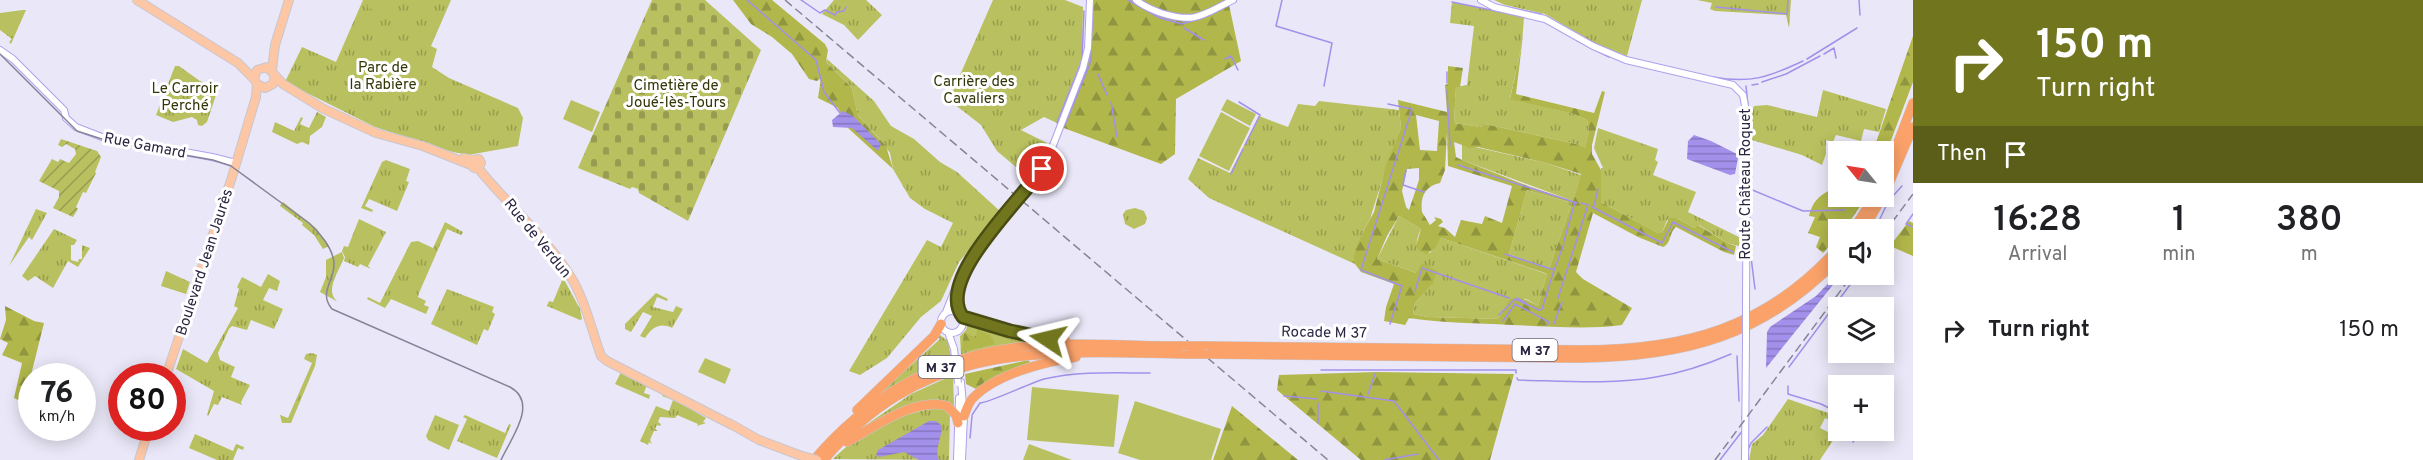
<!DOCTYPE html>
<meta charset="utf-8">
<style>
body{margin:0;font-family:Overpass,sans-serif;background:#f2f2f2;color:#202124;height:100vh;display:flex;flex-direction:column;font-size:22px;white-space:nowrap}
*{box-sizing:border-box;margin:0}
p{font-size:20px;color:#757577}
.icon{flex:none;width:33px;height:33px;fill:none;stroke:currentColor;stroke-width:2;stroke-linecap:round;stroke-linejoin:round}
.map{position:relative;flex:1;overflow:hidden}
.details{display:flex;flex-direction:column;background:#fff;width:510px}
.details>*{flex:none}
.hud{background:#71761e;color:#fff;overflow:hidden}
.needle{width:39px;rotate:300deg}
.buttons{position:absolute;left:1828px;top:141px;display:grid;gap:12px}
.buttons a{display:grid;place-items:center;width:66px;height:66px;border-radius:0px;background:#fff;box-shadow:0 3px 15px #0003;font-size:30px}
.speed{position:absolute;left:18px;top:363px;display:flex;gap:12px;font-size:30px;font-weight:700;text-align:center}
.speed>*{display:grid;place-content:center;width:78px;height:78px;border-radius:50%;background:#fff;box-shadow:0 3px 15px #0003;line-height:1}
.speed small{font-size:15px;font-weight:400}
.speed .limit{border:9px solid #d22;background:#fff;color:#111}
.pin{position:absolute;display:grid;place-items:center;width:51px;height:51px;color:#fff;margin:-26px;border:3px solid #fff;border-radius:50%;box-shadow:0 2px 6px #0007}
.me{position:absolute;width:66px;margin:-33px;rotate:280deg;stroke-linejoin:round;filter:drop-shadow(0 0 4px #0008)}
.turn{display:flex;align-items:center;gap:21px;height:126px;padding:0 24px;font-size:27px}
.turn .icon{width:78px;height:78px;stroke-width:2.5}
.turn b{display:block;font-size:42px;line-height:51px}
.then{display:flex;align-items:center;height:57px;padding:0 24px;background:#0003;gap:12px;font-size:22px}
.eta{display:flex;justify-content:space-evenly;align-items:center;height:102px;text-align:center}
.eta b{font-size:36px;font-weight:600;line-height:42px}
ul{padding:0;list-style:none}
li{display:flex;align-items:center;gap:18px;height:90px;padding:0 24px}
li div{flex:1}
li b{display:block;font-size:22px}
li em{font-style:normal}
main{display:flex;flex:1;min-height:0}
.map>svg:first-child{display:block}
.grass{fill:url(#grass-tufts)}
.forest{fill:url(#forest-firs);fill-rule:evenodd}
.cemetery{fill:url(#cemetery-stones)}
.garden{fill:url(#garden-furrows)}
.pitch{fill:#b9c05f}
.water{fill:url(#water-rules)}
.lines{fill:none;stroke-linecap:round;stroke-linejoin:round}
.stream{stroke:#a390eb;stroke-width:1.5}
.minor-casing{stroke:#afa1eb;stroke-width:8}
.major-casing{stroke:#c8c6ce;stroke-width:10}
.highway-casing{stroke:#c8c6ce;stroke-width:10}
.minor{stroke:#fff;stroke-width:6}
.major{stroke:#fdc7a6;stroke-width:8}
.highway{stroke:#fba26a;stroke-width:9}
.tram{stroke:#878399;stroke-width:1.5}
.rail{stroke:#878399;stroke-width:1.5;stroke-dasharray:9 4.5;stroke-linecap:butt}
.minor-bridge-casing{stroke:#afa1eb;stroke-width:8;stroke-linecap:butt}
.major-bridge-casing{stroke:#c8c6ce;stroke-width:10;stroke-linecap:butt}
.highway-bridge-casing{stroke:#c8c6ce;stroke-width:10;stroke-linecap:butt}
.minor-bridge{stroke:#fff;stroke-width:6}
.major-bridge{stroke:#fdc7a6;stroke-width:8}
.highway-bridge{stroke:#fba26a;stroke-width:9}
.route-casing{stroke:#494d14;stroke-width:15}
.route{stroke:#71761e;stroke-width:10}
.labels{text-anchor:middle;stroke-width:6;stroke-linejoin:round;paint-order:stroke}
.shield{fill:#fff;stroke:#6b667b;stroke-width:1.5}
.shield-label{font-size:14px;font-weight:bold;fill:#2b2542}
.park-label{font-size:15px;fill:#343608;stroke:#fff}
.street-label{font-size:15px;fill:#2b2542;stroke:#fff}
</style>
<main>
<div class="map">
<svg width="1913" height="460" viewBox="0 0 1913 460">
<defs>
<pattern id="grass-tufts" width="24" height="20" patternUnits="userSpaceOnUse" patternTransform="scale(1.5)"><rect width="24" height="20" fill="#b9c05f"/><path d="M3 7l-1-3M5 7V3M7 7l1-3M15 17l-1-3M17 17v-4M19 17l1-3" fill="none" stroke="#979c50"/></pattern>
<pattern id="forest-firs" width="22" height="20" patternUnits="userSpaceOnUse" patternTransform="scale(1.5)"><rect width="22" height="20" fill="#b1b74b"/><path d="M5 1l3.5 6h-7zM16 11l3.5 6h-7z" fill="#909540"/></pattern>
<pattern id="cemetery-stones" width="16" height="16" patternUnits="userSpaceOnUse" patternTransform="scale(1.5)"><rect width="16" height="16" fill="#b9c05f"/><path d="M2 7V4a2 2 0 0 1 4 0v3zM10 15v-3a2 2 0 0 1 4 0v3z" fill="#979c50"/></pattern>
<pattern id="garden-furrows" width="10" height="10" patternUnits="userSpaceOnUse" patternTransform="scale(1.5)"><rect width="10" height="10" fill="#b9c05f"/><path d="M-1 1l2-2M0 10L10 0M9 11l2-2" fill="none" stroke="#979c50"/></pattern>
<pattern id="water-rules" width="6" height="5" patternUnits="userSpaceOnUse" patternTransform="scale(1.5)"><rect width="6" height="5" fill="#a390eb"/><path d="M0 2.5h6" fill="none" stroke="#8575c0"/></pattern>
</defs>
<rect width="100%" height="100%" fill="#eae8f8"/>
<path class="grass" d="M363,0H451L431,46L437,49L432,67L449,78L518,108L523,118L518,146L468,155L453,152L375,127L285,82L302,47L336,62Z
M834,0H866L882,15L858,40L844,25L822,14Z
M993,0H1065L1083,7L1082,58L1057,123L1044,117L1021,130L1047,143L1030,179L997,151L981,125L949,100Z
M1494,0H1642L1627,56L1594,43L1545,14L1505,5Z
M1697,0H1791L1789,28L1786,15L1715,11L1710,9L1712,3Z
M1452,2L1524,17L1522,44L1510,98L1574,114L1587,120L1589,130L1585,149L1576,144L1485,124L1481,127L1454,123L1456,87L1467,85L1474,26L1450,23Z
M23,10H26L11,44L9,42L12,39L0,30V13Z
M827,59L874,101L891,126L914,139L940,162L957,172L1001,212L959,262L941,301L921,317L887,358L860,375L849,371L927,240L941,247L953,223L925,209L910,198L893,169L890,153L879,138L858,116L852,88L826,62Z
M175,66H179L200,81L215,88L217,92L207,122L202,126L198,125L197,120L192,117L173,122L156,115Z
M1823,90L1886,109L1879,132L1864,129L1861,141L1836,135L1833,142L1826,140V154L1822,165L1802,155L1752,140L1751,113L1754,106L1767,105L1817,117Z
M1319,101L1399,110L1401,128L1386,168L1370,219L1358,241L1355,264L1209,198L1188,179L1198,158L1230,173L1259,116L1288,127L1298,104L1315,106Z
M317,112L326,117L322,127L310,136L309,145L302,142L297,144L272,132L275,122L294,131L301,117L303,118L300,124L309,128Z
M1598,128L1658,149L1655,160L1658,162L1653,175L1696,192L1688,212L1741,238L1739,246L1727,243L1699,225L1695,228L1676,218L1667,220L1662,233H1658L1601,202V168H1603L1594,148Z
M1462,144L1546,163L1581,175L1573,201L1462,160Z
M386,160L410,169L406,181L409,182L397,211L369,199L365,206L373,210L372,212L361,208L382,162Z
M1527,190L1572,203L1549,269L1509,254Z
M283,202L316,228L329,246L323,249L314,235L302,225L303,223L280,206Z
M1135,208L1144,211L1147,218L1145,224L1134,229L1125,224L1123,214L1126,210Z
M36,209L47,213L32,240L29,237L9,266Z
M1399,216L1421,229C1417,238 1413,247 1423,253H1430L1441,238L1547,274L1538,306L1526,299L1510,300L1500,319L1428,317L1413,314L1415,303L1432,285L1416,273L1377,259Z
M359,219L386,232L368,266L371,269L360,264L358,267L344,261L345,257L342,251L344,246L348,247Z
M445,222L463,232L461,235L447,229L419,293L418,297L426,301L424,305L429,307L426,314L391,299L385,308L367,299L368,297L380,303L411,242L418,241L433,248Z
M54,229L77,240L74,245H71V260L78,262L79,259H82V245L90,248L78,267L68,261L53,288L35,276L28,281L22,276Z
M342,252L344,258C338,273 324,291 338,302L320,292L326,277V260Z
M166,271L190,282L186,294L161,286Z
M268,274L280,281L277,291L269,288L263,300L283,309L274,329L251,320L247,330L232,326L229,329L218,353L220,360L235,367L231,377L250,385L241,402L242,405L222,397L218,405L214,404L208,416L207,415L214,391L176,369L183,349L207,363L238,308L234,306L239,289L237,287L242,277L261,287Z
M561,274L580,309L582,319L580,320L547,306L549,301L553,302L563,278L560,276Z
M447,289L494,307L492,312L495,314L488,331L484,329L477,345L431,324Z
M656,293L668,299L667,301L657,297L653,307L673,312L676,306L683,309L672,328C659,322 652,328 645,338L640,336L652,316L643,312L631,332L625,329V324Z
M968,322L1017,337L1035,340L1036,342L999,346L961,355L960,336L966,330Z
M940,335L948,341L951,358L925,368L879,394L940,339L938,337Z
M312,353L317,355L315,366L291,423H282L280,415L288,418L312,363L304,359L306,354Z
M621,372L663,392L646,387L644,393L650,395L649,399L615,384Z
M953,375L954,407L942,403L863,427L911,394Z
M664,394L706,418L703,422L706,423L697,426L698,424L677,415L675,418L660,417L658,422L661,424L660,426L657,425L655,429L658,431H654L650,440L652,444L649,442L648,445L640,441L656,406L669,411L673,400L662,396Z
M1788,399L1834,415V422L1825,418L1820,428L1836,436L1820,460H1749L1752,444L1763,435Z
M939,407L950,412L949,460L833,459C862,430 900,414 939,407Z
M435,415L459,425L449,450L428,440L426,436Z
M465,415L505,433L509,424L511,425L497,458L457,441L467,419L463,417Z
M195,434L233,451L236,444L244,447L243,450L238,448L233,460H217L189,448Z"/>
<path class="forest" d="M733,0H772L825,44L828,50L826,62L852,88L858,116L886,146L893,169L848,128L838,108L818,98L821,78L817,81L809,79L792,54L772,37L751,24Z
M1090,0H1228L1241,61L1176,99L1175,154L1161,164L1061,127L1083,68Z
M1913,36V82L1884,159V152L1873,151Z
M1522,44L1516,94L1594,113L1602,91L1605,92L1592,145V154L1601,170V202L1658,233H1662L1669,218H1676L1695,228L1698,225L1727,243L1736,246L1734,255L1724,252L1676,227C1669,232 1672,243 1663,247L1638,237L1593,213L1576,272L1583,279L1632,308L1622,325C1585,330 1548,326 1511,325C1477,323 1443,323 1409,318L1405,325L1384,321L1386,307L1394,284L1361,272L1355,264L1354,257L1358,241L1374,212L1386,165L1401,128L1398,100L1447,112L1445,85L1448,84V66L1463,68L1460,87H1456L1454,123L1481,127L1485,124L1576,144L1585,148L1589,130L1587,120L1574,114L1510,99ZM1416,115L1439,121L1437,151L1420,150ZM1447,132L1448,166L1512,186L1502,223L1485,216L1482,224L1461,220L1455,237L1445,228L1438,226L1443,222L1441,219L1434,217L1436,220L1430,225L1422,212C1420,197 1425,186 1440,183L1445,170ZM1454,142L1470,148L1478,147L1546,163L1581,174L1573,201L1528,186L1462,160L1456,157ZM1419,168V180L1409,210L1406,207L1402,191L1407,169ZM1527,190L1572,203L1549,269L1509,254ZM1399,216L1421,229L1416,246L1420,252L1427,254L1435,248L1441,238L1545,273L1547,274L1538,306C1528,301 1521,296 1510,299L1499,319L1428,317L1413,314L1415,303L1432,285L1437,271L1422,263L1416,273L1377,259L1387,236Z
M1833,189L1839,190V196L1867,197L1844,229L1839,230V236L1823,253L1816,247L1820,237L1808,233L1815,217L1809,216C1812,203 1818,195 1833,189Z
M1909,221L1913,223V256L1890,246Z
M5,306L34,321L44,323L24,403L14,398L22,363L2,355L8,343L0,339L6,320Z
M977,329L990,335L995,344L961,352L964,334L966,333L976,338Z
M1028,360L1031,363L976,389L966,384L965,374Z
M1376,372L1514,374L1490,460H1361L1277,390L1279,375Z
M1232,406L1298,460H1213Z"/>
<path class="cemetery" d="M652,0H705L761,50L688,221L639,193L638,189L632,187L630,189L578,168Z"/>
<path class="garden" d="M61,139L97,151L101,157L95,172L96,173L86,193L83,192L76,207L78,209L73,217L53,208L59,197V191L39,181L52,159L58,162L60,159L69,163L76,154L75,149L66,144L62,147L58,145Z"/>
<path class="pitch" d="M370,0H400L391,19L367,7Z
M1227,99L1256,114L1250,126L1221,110Z
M571,100L600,112L592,132L563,119Z
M1221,112L1250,128L1229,171L1199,156Z
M705,358L731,369L725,384L698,372Z
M1032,387L1119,395L1114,447L1027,440Z
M1135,401L1221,429L1211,460H1140L1118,453Z
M1029,444L1072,460H1023Z"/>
<path class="water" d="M843,111L853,116L881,144L878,151L852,128L833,127L832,120Z
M1694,135L1711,141L1737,154L1738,158L1735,174L1730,175L1687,159L1688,141Z
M1839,272L1841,275L1766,368L1767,332L1770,327L1816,296Z
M929,421H936L942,426C942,437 934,450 939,460H919L904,452L879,457L876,455L878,450Z"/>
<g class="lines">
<path class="stream" d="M747,0L816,60L824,92L840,113
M801,0L820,13L825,10L835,15L837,12L844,11L846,7
M1128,0L1160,18L1182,24L1207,16
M1282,0L1276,26L1332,43L1324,86
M1859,0L1860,15
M1452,2L1506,13
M1507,7L1541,14
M1716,7L1787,14L1788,0
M1184,28L1204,40
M1576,40L1609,57
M1824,54L1834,48L1836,58
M1225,59L1231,56L1238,70
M1807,59L1857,28
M1098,74L1107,95
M1713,77C1750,84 1769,77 1803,61
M1762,82L1786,74L1820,56
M1447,83V72
M1752,85L1758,84
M1746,86L1749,115
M1447,90L1450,146
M1111,102L1117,137
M1239,102L1260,115L1245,145
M1388,104L1412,109L1361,270L1402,286L1390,324
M1057,123L1082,60L1084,11
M1065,125L1091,61V47
M1458,165L1577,203
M1406,170L1403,185L1424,192
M1231,174L1243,149
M1743,188V152
M1750,189L1803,211L1845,210
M1743,194V209
M1892,197L1902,186
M1581,203L1588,205
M1594,206L1598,189
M1592,207L1662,243L1673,222L1733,252
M1913,214L1906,224L1913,227
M1875,229L1889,200
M1742,240L1743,219
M1564,241L1575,202
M1749,241L1755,289
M1738,255L1741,245
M1554,270L1564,244
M1415,291L1422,268L1509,298
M1517,298L1526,303
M1558,298L1588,205
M1499,315L1515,299L1539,310L1542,309L1554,270L1505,254
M1503,321L1515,304L1549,322L1547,325
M1554,324L1562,302
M1737,356L1739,401
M1789,367L1858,274
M1321,370H1516V373
M1517,378L1518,380C1563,381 1611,385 1656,377C1681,373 1708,364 1731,354
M1788,386V394L1821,404L1839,413
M1321,391L1394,401L1439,460
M1368,394L1375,374
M1284,396L1317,399
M972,415L980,403C989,403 1030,383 1044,379C1079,371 1115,373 1150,373
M1742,416V419
M1318,423V403
M970,438L972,416
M1853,442L1858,434
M1748,450L1751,443L1767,427
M1384,460L1418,454
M1720,460L1743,430
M1742,460V450"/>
<g class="minor-casing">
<path id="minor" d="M1136,0C1144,7 1151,9 1161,13C1196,24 1202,15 1233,0
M1481,0L1494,7L1545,19L1593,46L1626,60L1733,85L1743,95L1747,117L1746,304
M0,50L13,59L64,110L66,118L76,127L102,137L212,157L236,163
M1028,188L1050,153L1083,68L1088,48L1090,0
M941 322a11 11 0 1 1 22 0a11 11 0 1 1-22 0Z
M946,312L963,269L1005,216
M948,332L954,349
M961,382L964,416L962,460
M957,460L959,398
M1745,460L1746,340"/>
</g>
<g class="major-casing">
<path id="major" d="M137,0L238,63L254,79
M272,70L275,45L289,0
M275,76L273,84L265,88L257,84L254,79L257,70L267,67L283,84L322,108L376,133L423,146L471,165L474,168H478C507,204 544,235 569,274C585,299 591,328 601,356L607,361L732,425
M464,158L472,160L479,159L481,163L478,168
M166,376L232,177L256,97L257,84
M729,423L759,440L799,455
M139,460L149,428"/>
</g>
<g class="highway-casing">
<path id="highway" d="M1884,179L1913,103
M1884,195L1913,127
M1853,230L1875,196
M1863,230L1883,196
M963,317L1024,335L1065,340
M1200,346L1580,350C1685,350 1767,328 1839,247
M1209,354L1580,358C1684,357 1765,336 1839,258
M857,410L934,336L941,324
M964,416C966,410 968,404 972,399C995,374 1044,362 1076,357
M847,442C874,427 915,397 947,406L956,415L958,423
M814,460C864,400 935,358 1013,348C1068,341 1126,346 1182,346
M824,460C926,338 1048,352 1191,354"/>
</g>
<use href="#minor" class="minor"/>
<use href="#major" class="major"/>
<use href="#highway" class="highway"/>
<path class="tram" d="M0,54L77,131L111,142L213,160L231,166L309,223C319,232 333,248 334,263C335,281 318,292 332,309L510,387C539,403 511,438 501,460"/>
<path class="rail" d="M785,0L1328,460
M1884,233L1913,194
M1715,460L1853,274"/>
<g class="minor-bridge-casing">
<path id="minor-bridge" d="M1005,216L1028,188
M1746,340V304
M954,349L958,383"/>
</g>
<g class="major-bridge-casing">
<path id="major-bridge" d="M799,455L817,460"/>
</g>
<g class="highway-bridge-casing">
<path id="highway-bridge" d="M1182,346H1200
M1191,354H1209"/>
</g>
<use href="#minor-bridge" class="minor-bridge"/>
<use href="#major-bridge" class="major-bridge"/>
<use href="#highway-bridge" class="highway-bridge"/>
</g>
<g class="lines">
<g class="route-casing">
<path id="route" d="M1042,169C1022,199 934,280 963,317L1010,331L1048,339"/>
</g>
<use href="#route" class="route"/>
</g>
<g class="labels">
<g class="shield">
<rect x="1512.5" y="339" width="45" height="22" rx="4.5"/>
<rect x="918.5" y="356" width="45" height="22" rx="4.5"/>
</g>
<g class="shield-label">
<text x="1535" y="355">M 37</text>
<text x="941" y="372">M 37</text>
</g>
<g class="park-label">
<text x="383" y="72">Parc de<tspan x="383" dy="17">la Rabière</tspan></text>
<text x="974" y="86">Carrière des<tspan x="974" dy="17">Cavaliers</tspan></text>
<text x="676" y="90">Cimetière de<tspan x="676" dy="17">Joué-lès-Tours</tspan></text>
<text x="185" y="93">Le Carroir<tspan x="185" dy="17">Perché</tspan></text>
</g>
<g class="street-label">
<text transform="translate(145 145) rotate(11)" y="5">Rue Gamard</text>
<text transform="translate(1745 184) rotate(-90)" y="5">Route Château Roquet</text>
<text transform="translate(538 238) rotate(51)" y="5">Rue de Verdun</text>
<text transform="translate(204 262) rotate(-72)" y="5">Boulevard Jean Jaurès</text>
<text transform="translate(1324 332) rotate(1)" y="5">Rocade M 37</text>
</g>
</g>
</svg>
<div class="buttons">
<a><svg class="needle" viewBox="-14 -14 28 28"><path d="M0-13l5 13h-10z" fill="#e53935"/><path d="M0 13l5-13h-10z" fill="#757577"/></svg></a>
<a><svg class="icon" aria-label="sound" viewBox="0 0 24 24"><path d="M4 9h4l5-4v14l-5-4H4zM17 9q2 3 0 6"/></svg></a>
<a><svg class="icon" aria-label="layers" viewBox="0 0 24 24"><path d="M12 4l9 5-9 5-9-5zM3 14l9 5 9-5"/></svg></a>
<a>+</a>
</div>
<div class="speed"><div>76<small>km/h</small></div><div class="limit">80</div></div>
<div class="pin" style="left:1042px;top:169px;background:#d93025"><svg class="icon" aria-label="arrive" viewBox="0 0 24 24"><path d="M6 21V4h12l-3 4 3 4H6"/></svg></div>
<svg class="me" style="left:1048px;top:339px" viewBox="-20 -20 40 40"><path d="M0-17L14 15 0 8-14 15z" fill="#71761e" stroke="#fff" stroke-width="4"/></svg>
</div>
<section class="details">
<div class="hud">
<div class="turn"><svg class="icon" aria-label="right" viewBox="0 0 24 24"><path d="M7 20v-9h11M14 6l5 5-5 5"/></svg><div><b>150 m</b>Turn right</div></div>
<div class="then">Then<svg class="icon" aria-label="arrive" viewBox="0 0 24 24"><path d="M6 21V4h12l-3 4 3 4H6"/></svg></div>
</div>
<div class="eta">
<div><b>16:28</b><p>Arrival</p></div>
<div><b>1</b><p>min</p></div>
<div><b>380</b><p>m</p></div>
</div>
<ul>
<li><svg class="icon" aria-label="right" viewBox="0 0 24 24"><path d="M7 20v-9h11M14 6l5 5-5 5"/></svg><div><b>Turn right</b></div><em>150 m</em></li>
</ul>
</section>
</main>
